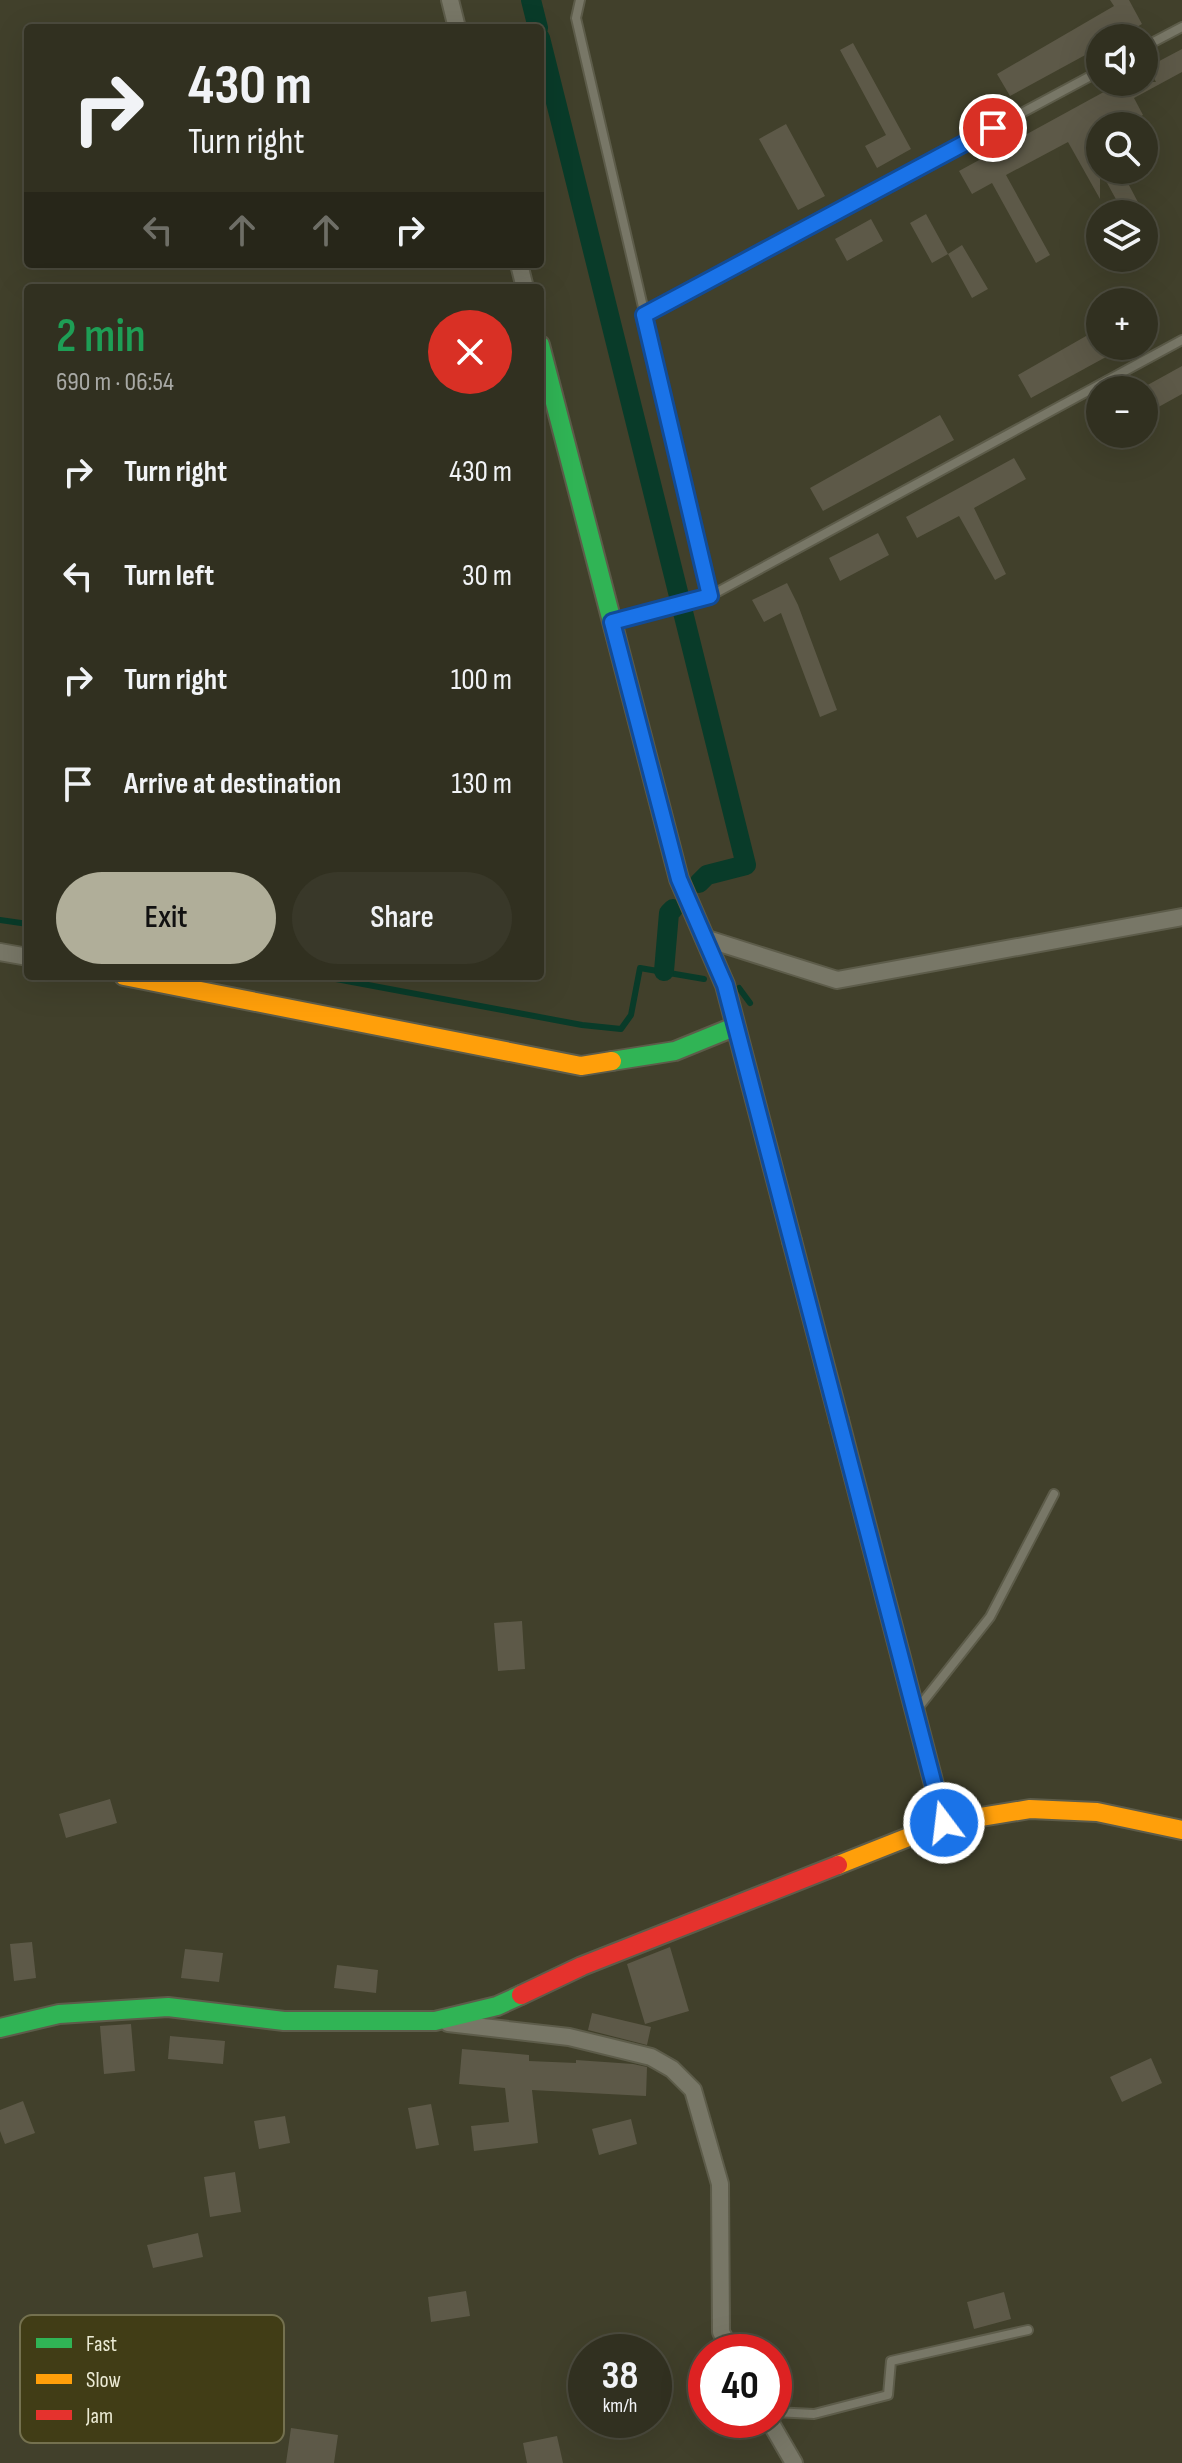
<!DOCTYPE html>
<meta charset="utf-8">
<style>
body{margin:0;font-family:"Sofia Sans Condensed",sans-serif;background:#393829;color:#f1f3f6;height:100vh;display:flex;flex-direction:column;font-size:30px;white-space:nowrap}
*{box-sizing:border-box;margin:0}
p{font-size:26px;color:#a8a9a5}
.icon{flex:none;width:44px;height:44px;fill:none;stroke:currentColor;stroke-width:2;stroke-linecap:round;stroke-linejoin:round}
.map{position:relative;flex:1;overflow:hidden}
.drawer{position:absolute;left:24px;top:284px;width:520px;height:696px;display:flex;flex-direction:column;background:#313020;border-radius:8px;box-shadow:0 8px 32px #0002,0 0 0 2px #4c4b3e}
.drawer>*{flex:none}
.guide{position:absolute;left:24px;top:24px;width:520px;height:244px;border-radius:8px;box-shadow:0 8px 32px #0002,0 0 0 2px #4c4b3e;background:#313020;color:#f1f3f6;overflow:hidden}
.buttons{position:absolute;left:1086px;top:24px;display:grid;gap:16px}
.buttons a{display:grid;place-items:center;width:72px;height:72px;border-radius:50%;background:#313020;box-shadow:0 8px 32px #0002,0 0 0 2px #4c4b3e;font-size:40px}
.speed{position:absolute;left:568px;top:2334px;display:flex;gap:16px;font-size:40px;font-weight:700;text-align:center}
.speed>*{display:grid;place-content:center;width:104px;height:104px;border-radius:50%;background:#313020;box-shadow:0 8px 32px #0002,0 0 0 2px #4c4b3e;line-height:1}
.speed small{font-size:20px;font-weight:400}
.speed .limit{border:12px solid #d22;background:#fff;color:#111}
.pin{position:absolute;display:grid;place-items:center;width:68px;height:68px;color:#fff;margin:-34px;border:4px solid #fff;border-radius:50%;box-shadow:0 2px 8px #0007}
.me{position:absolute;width:88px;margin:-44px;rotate:345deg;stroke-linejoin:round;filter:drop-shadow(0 0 6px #0008)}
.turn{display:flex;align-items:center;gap:28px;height:168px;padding:0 32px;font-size:36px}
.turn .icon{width:104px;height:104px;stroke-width:2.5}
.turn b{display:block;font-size:56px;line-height:68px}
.lanes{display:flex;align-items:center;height:76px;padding:0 32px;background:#0003;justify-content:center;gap:40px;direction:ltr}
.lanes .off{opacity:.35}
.round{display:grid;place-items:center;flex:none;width:84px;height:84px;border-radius:42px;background:#393829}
.summary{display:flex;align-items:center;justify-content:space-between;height:136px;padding:0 32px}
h1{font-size:48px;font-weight:600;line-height:60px;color:#1e9e55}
.primary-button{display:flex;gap:16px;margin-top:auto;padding:16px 32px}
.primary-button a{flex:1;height:92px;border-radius:48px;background:#b0ae99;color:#111;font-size:32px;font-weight:600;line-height:92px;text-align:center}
.primary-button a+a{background:#393829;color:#f1f3f6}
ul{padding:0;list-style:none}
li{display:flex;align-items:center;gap:24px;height:104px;padding:0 32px}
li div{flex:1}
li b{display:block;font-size:30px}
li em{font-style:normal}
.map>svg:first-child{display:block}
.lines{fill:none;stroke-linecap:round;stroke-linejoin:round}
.stream{stroke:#093b29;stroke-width:6}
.canal{stroke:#093b29;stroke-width:20}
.building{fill:#5d5948}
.lane-casing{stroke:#5d5c4a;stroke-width:12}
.street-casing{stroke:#5d5c4a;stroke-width:20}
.fast-casing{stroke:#5d5c4a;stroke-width:22}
.slow-casing{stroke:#5d5c4a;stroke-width:22}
.jam-casing{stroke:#5d5c4a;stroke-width:22}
.lane{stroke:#787767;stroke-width:8}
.street{stroke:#787767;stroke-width:16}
.fast{stroke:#30b455;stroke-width:18}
.slow{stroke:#ff9f0a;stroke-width:18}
.jam{stroke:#e5322d;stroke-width:18}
.route-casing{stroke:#114b97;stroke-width:20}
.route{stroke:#1a73e8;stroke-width:14}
.key{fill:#413d16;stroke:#74714f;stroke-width:2}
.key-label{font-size:22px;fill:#ebead4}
</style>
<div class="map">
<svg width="1182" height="2463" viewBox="0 0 1182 2463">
<rect width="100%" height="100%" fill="#41402b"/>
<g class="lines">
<path class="stream" d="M0,920L28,924
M320,976L582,1025L621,1029L631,1015L640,968L704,979
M739,988L750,1003"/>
<path class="canal" d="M531,0L538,28
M540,38L746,865L707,875L699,883
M664,971L669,913L673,909"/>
</g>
<path class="building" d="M1110,0H1129L1142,24L1117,38H1100V47L1010,96L997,74L1114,6Z
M853,43L911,149L877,168L865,146L886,135L840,50Z
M1182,49V72L1134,98L1143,115L1124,126H1100V199L1068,142L1006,175L1050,255L1036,263L992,183L972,194L959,171L1122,82H1156L1148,67Z
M786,124L825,196L798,210L759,139Z
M1100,170H1121L1140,206L1124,214Z
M926,214L948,254L932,263L910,223Z
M871,219L883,241L847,261L835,239Z
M962,245L988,289L972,298L948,254Z
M1100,328V346H1126L1031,398L1018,375Z
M1182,366V394L1144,415V387Z
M940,415L954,440L823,511L810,488Z
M1014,458L1026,479L974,508L1006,574L995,580L959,516L917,538L906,517Z
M878,533L889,555L840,581L829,558Z
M787,583L798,605L837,710L820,717L781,613L764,622L752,600Z
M522,1621L525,1669L498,1671L494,1623Z
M110,1799L117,1823L66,1838L59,1814Z
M32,1942L36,1978L14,1981L10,1944Z
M670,1947L689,2011L645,2024L627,1964Z
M185,1949L223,1953L219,1982L181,1978Z
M337,1965L378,1970L376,1993L334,1988Z
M592,2013L651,2027L647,2045L588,2030Z
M131,2024L135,2071L104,2074L100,2026Z
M170,2036L225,2041L223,2064L168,2059Z
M462,2049L529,2055V2061L576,2063V2060L633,2064L647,2067L646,2096L532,2090L538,2143L474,2151L471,2126L509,2122L505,2088L459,2084Z
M1151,2058L1162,2083L1122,2102L1110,2077Z
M23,2101L35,2133L5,2144L0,2131V2110Z
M431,2104L439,2145L416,2149L408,2108Z
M285,2116L290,2143L259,2149L254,2121Z
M631,2119L637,2144L599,2155L592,2129Z
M235,2172L241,2212L210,2217L204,2177Z
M198,2233L203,2257L153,2268L147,2245Z
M466,2291L470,2316L431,2322L428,2297Z
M1004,2292L1011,2319L974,2329L967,2302Z
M291,2428L338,2435L334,2463H286Z
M557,2436L563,2463H527L523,2443Z"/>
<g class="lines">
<g class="lane-casing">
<path id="lane" d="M580,0L576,18L710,596
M1144,47L1182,27
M644,315L1100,71
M615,622L710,596L1182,340
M918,1708L990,1617L1054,1494
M774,2412L814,2414L888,2395L891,2361L1028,2330"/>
</g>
<g class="street-casing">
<path id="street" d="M450,0L457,28
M519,264L525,288
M704,938L837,980L1182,917
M0,952L28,957
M448,2023L569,2037L651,2057L672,2069L693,2090L720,2184L721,2332L732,2352
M769,2420L794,2463"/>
</g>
<g class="fast-casing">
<path id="fast" d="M540,345L679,879L725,985L792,1241
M612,1061L675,1051L734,1027
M0,2028L59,2014L168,2007L284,2021H435L497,2006L521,1995"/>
</g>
<g class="slow-casing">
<path id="slow" d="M124,976L581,1066L612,1061
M839,1420L944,1823
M838,1865L944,1823L1030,1809L1097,1812L1182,1830"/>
</g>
<g class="jam-casing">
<path id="jam" d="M792,1241L839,1420
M521,1995L582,1966L838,1865"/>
</g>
<use href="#lane" class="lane"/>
<use href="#street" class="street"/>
<use href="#fast" class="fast"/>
<use href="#slow" class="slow"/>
<use href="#jam" class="jam"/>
</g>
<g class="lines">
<g class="route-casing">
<path id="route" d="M944,1823L725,985L679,879L612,622L710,596L644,315L993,128"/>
</g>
<use href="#route" class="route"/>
</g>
<rect x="20" y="2315" width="264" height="128" rx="12" class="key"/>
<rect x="36" y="2338" width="36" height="10" fill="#30b455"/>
<rect x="36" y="2374" width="36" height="10" fill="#ff9f0a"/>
<rect x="36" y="2410" width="36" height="10" fill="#e5322d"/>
<g class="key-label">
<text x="86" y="2351">Fast</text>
<text x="86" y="2387">Slow</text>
<text x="86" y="2423">Jam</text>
</g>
</svg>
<div class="buttons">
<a><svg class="icon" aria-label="sound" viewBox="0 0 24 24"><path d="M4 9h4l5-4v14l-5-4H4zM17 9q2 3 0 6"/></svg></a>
<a><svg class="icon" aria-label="search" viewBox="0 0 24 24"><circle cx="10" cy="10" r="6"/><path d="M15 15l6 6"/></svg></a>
<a><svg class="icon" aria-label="layers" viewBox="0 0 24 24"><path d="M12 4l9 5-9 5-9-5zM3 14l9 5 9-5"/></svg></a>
<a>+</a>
<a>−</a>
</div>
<div class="speed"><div>38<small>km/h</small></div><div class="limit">40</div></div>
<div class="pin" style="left:993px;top:128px;background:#d93025"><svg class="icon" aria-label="arrive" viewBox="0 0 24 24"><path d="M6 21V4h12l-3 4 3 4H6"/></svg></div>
<svg class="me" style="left:944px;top:1823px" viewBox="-20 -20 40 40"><circle r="17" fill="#1a73e8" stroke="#fff" stroke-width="3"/><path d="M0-11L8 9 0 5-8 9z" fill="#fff"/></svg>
<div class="guide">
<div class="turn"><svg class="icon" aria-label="right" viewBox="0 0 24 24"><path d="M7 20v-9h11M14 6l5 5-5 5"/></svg><div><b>430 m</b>Turn right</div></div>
<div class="lanes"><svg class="icon off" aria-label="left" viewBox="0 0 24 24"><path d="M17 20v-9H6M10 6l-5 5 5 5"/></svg><svg class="icon off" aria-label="ahead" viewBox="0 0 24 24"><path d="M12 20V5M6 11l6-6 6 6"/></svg><svg class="icon off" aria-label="ahead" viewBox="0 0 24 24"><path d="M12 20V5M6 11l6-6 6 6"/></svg><svg class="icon" aria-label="right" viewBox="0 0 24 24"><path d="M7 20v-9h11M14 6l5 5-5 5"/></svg></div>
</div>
<section class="drawer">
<div class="summary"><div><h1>2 min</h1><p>690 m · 06:54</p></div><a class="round" style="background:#d93025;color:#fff"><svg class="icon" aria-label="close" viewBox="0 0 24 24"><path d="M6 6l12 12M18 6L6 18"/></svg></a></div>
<ul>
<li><svg class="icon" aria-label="right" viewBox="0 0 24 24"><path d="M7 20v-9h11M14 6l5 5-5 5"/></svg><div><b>Turn right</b></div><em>430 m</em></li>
<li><svg class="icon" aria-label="left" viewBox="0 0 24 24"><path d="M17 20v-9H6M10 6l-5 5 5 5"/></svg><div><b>Turn left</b></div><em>30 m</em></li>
<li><svg class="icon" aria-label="right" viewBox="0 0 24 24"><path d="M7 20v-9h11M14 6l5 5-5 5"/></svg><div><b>Turn right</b></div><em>100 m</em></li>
<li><svg class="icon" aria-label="arrive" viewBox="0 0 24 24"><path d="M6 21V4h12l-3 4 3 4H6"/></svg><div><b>Arrive at destination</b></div><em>130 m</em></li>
</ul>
<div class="primary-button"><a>Exit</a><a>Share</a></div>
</section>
</div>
